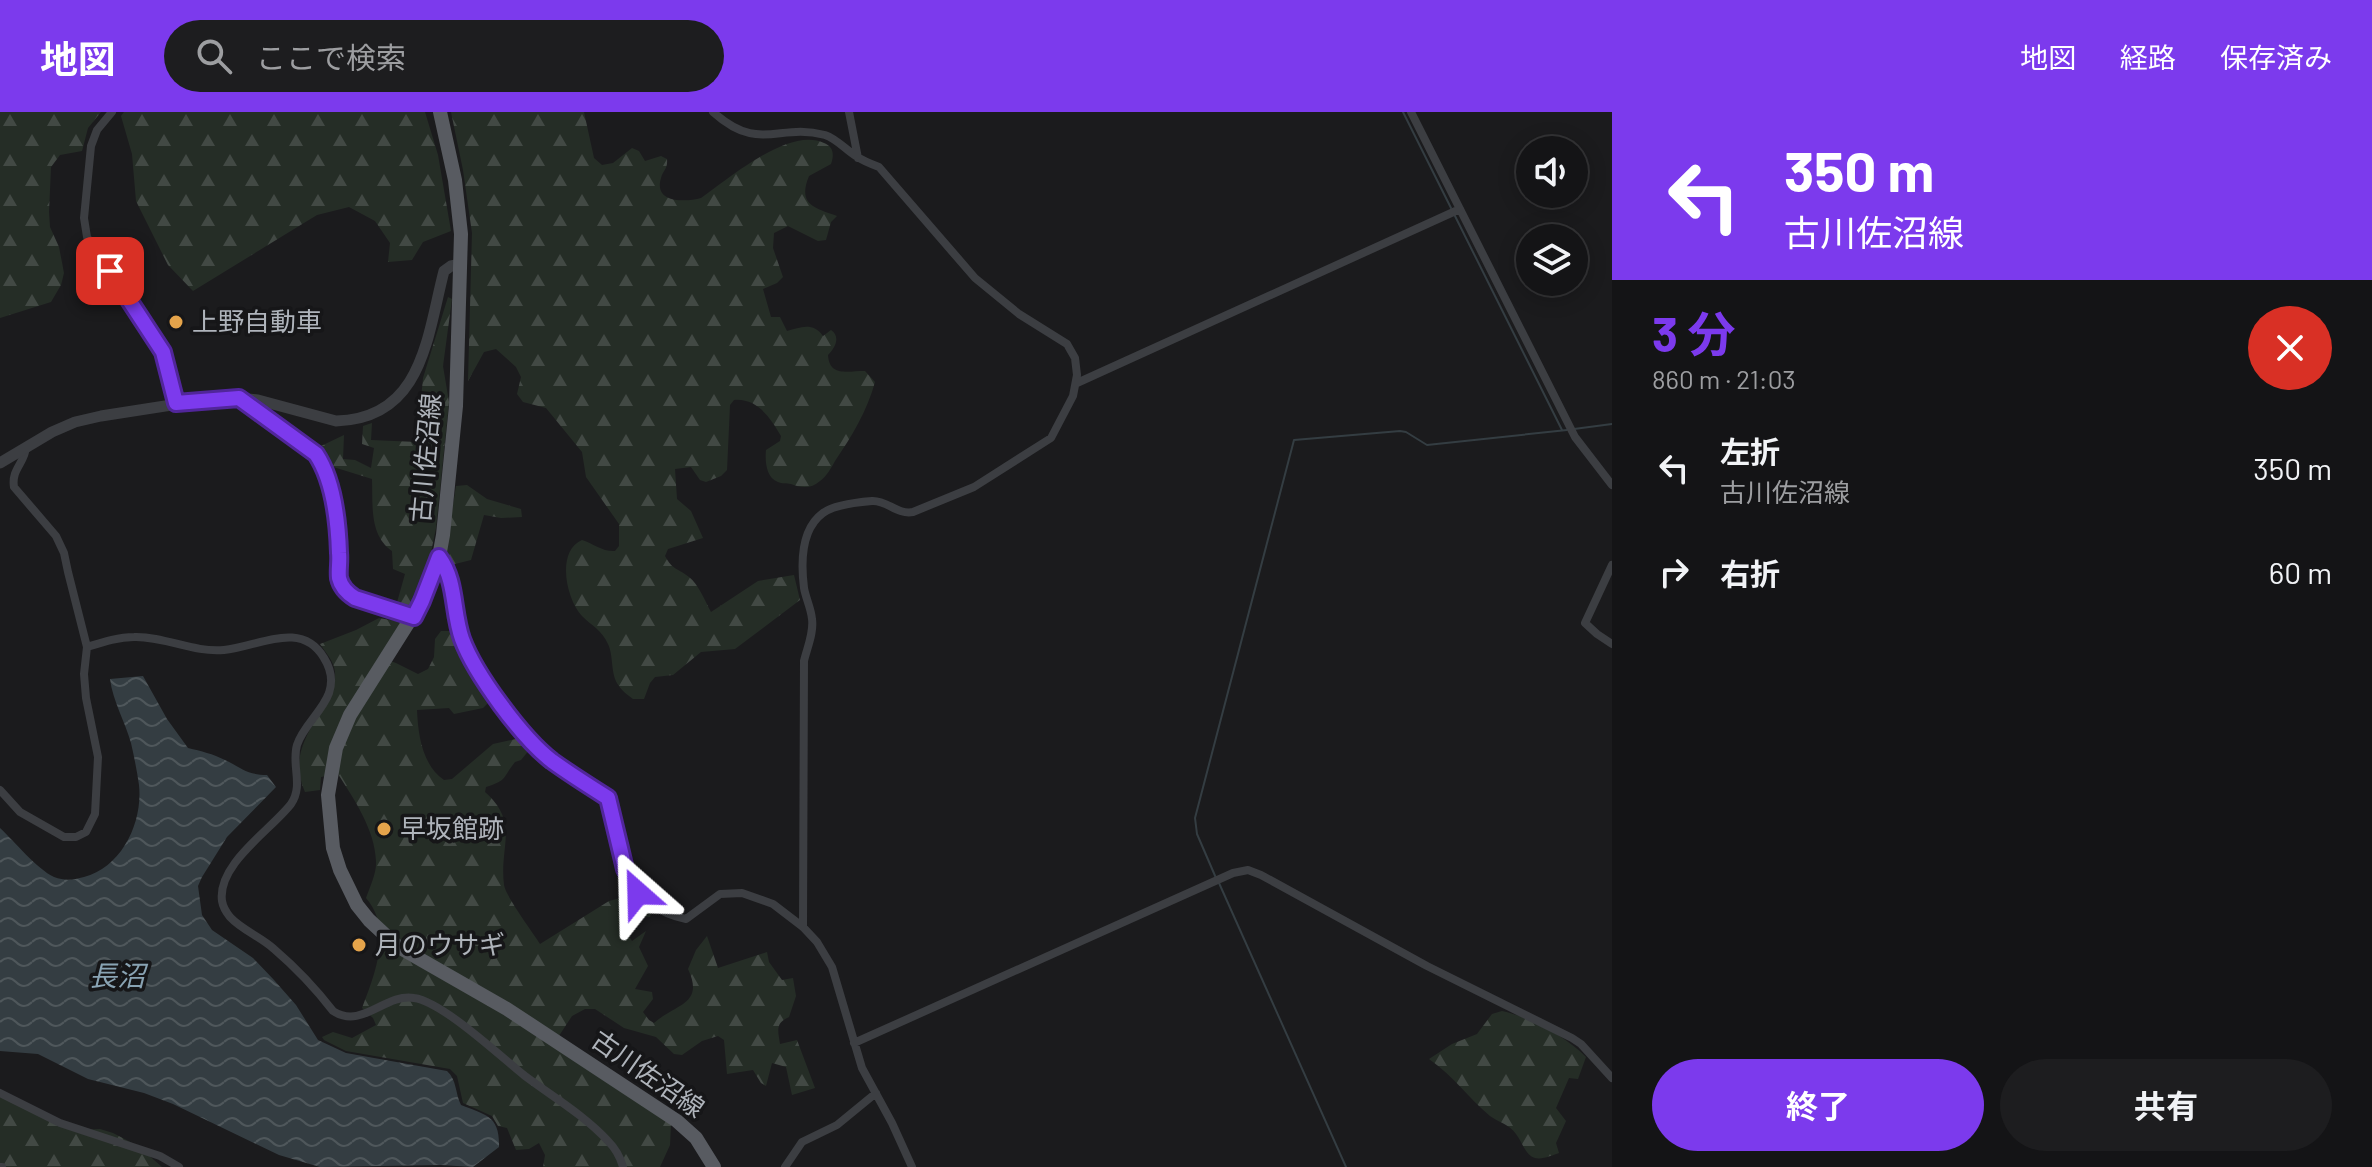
<!DOCTYPE html>
<html lang="ja">
<meta charset="utf-8">
<style>
body{margin:0;font-family:Barlow,"Noto Sans JP",sans-serif;background:#1d1d1f;color:#f1f3f6;height:100vh;display:flex;flex-direction:column;font-size:30px;white-space:nowrap}
*{box-sizing:border-box;margin:0}
p{font-size:26px;color:#9d9ea1}
.icon{flex:none;width:44px;height:44px;fill:none;stroke:currentColor;stroke-width:2;stroke-linecap:round;stroke-linejoin:round}
.map{position:relative;flex:1;overflow:hidden}
.sheet{display:flex;flex-direction:column;background:#141416;width:760px}
.sheet>*{flex:none}
.top-card{background:#7c3aed;color:#fff;overflow:hidden}
.tools{position:absolute;left:1516px;top:24px;display:grid;gap:16px}
.tools a{display:grid;place-items:center;width:72px;height:72px;border-radius:50%;background:#141416;box-shadow:0 4px 20px #0003,0 0 0 2px #333335;font-size:40px}
.pin{position:absolute;display:grid;place-items:center;width:68px;height:68px;color:#fff;margin:-34px;border-radius:16px;box-shadow:0 4px 12px #0006}
.me{position:absolute;width:88px;margin:-44px;rotate:335deg;stroke-linejoin:round;filter:drop-shadow(0 0 6px #0008)}
.turn{display:flex;align-items:center;gap:28px;height:168px;padding:0 40px;font-size:36px}
.turn .icon{width:104px;height:104px;stroke-width:2.5}
.turn b{display:block;font-size:56px;line-height:68px}
.round{display:grid;place-items:center;flex:none;width:84px;height:84px;border-radius:42px;background:#1d1d1f}
.overview{display:flex;align-items:center;justify-content:space-between;height:136px;padding:0 40px}
h1{font-size:48px;font-weight:700;line-height:60px;color:#7c3aed}
.primary-button{display:flex;gap:16px;margin-top:auto;padding:16px 40px}
.primary-button a{flex:1;height:92px;border-radius:48px;background:#7c3aed;color:#fff;font-size:32px;font-weight:700;line-height:92px;text-align:center}
.primary-button a+a{background:#1d1d1f;color:#f1f3f6}
ul{padding:0;list-style:none}
li{display:flex;align-items:center;gap:24px;height:104px;padding:0 40px}
li div{flex:1}
li b{display:block;font-size:30px}
li em{font-style:normal}
header{display:flex;align-items:center;gap:48px;box-sizing:border-box;height:112px;padding:0 40px;background:#7c3aed;color:#fff}
header strong{font-size:38px}
nav{display:flex;gap:44px;margin-inline-start:auto;font-size:28px}
.search{width:560px;height:72px;background:#1d1d1f;display:flex;align-items:center;gap:20px;box-sizing:border-box;padding:0 28px;border-radius:44px;color:#9d9ea1;font-size:30px}
main{display:flex;flex:1;min-height:0}
.map>svg:first-child{display:block}
.forest{fill:url(#forest-firs)}
.water{fill:url(#water-waves)}
.lines{fill:none;stroke-linecap:round;stroke-linejoin:round}
.stream{stroke:#343d42;stroke-width:2}
.minor{stroke:#3c3e42;stroke-width:8}
.tertiary{stroke:#3c3e42;stroke-width:11}
.primary{stroke:#585b61;stroke-width:14}
.route-casing{stroke:#51269a;stroke-width:20}
.route{stroke:#7c3aed;stroke-width:14}
.poi-dot{fill:#e5a44b;stroke:#161618;stroke-width:3}
.labels{text-anchor:middle;stroke-width:7;stroke-linejoin:round;paint-order:stroke}
.poi-label{font-size:26px;fill:#afb4bb;stroke:#161618;text-anchor:start}
.street-label{font-size:26px;fill:#afb4bb;stroke:#161618}
.water-label{font-size:28px;font-style:italic;fill:#89a3b3;stroke:#161618}
</style>
<header>
<strong>地図</strong>
<div class="search"><svg class="icon" aria-label="search" viewBox="0 0 24 24"><circle cx="10" cy="10" r="6"/><path d="M15 15l6 6"/></svg>ここで検索</div>
<nav><a>地図</a><a>経路</a><a>保存済み</a></nav>
</header>
<main>
<div class="map">
<svg width="1612" height="1055" viewBox="0 0 1612 1055">
<defs>
<pattern id="forest-firs" width="22" height="20" patternUnits="userSpaceOnUse" patternTransform="scale(2)"><rect width="22" height="20" fill="#252d26"/><path d="M5 1l3.5 6h-7zM16 11l3.5 6h-7z" fill="#424944"/></pattern>
<pattern id="water-waves" width="16" height="10" patternUnits="userSpaceOnUse" patternTransform="scale(2)"><rect width="16" height="10" fill="#343d42"/><path d="M0 5q4-4 8 0t8 0" fill="none" stroke="#4f575b"/></pattern>
</defs>
<rect width="100%" height="100%" fill="#1b1b1d"/>
<path class="forest" d="M0,0H101L88,16L82,39L60,43L51,55L49,100L50,115L59,135L64,161L61,173L51,190L0,206Z
M124,0H425L438,43L451,119L423,130L412,148L388,150L390,131L375,109L349,95L317,103L193,179L168,153L136,89L132,42L121,4Z
M451,0H584L594,46L602,53L613,51L632,36L639,39L645,49L661,44L667,47C668,57 663,58 661,66C653,92 687,90 701,86C729,67 789,14 824,31C834,35 834,43 831,52L809,64C797,93 815,96 837,104L831,110L826,128L818,129L788,114L774,121L773,136L783,165L777,171L763,177L771,205H780L787,219C801,215 813,210 823,224L831,218C841,225 835,236 828,243C829,265 848,259 865,259L875,270C867,299 852,324 835,349C831,356 827,364 820,369C811,377 801,376 791,372C787,371 782,372 778,370C766,366 765,349 766,338L780,329L781,324C770,305 757,286 734,288L730,293L727,358L721,364L706,370L700,368L691,355L675,357L677,387L691,399L703,426L668,437L665,444C673,459 678,456 689,465C699,473 705,489 711,500L758,469L794,463L800,488L735,537L701,540L673,563L655,565L650,571L644,587H633C628,583 622,579 619,574C610,563 614,544 608,532C602,518 592,514 582,504C566,487 556,439 582,428C594,432 603,440 615,439L619,434V412L586,365L582,340L546,296L523,290L517,282L521,265L516,255L496,237L484,240L468,269L472,121L463,58Z
M448,185L452,187L443,254L449,290L436,416L430,445L408,498L396,494L405,462L393,457L392,439C369,423 373,393 372,367L327,353L287,317L321,334L344,323L343,347L355,348L371,356L374,336L362,332L363,314L372,311L371,328L417,330L423,266Z
M467,373L487,387L521,397L522,405L501,406L484,403L471,448L451,453L445,444L456,374Z
M379,506L401,510L379,545L396,551L418,562L428,557L434,545L435,527L441,519H453L466,549L492,587L483,596L454,602L449,596L417,598C418,622 422,653 444,668L452,667L493,632L520,626L530,637L521,648L515,650C502,666 508,668 486,675L485,680C520,711 499,734 504,773C506,785 532,819 540,832L609,789L632,783L642,794L652,799L650,805L634,804L622,813L632,829L646,819L639,835L648,854L635,877L652,880L653,887L643,900L649,908L654,911C675,892 705,893 688,857L696,838L707,824L718,856L767,840L769,850L782,868L793,866L796,884L789,905C775,911 778,919 780,932L797,928L815,976L792,983L786,955L772,951L766,974L761,971L753,958L727,962L724,928L718,924L702,929L682,943L674,942L656,925L624,916L595,897H585L572,904L553,933L671,1012L670,1033L660,1055H543L545,1043L539,1031L529,1037L516,1038L507,1016L498,1014L492,1004L463,991L457,964L450,957L346,939L324,928L322,925L333,920L352,926L376,913L373,906L362,896C375,862 393,817 366,786C370,775 377,760 376,749C375,718 354,687 338,662L321,665L320,678L305,680C289,644 309,621 325,590C330,581 336,572 335,560C334,549 326,541 320,532L356,518Z
M1502,899C1530,905 1566,925 1586,945L1578,967L1569,966L1556,996L1566,1009L1556,1031L1559,1041C1553,1043 1542,1048 1535,1046C1525,1043 1522,1029 1516,1022C1509,1012 1498,1010 1490,1004C1468,986 1455,965 1429,947L1452,932L1477,922L1492,902Z
M0,985L82,1018L100,1017L113,1021L138,1034L162,1055H0Z"/>
<path class="water" d="M143,564L167,607L188,636C201,639 213,642 225,648C242,656 247,663 267,663L276,675L227,725L202,765L198,774L202,803L212,818L253,846L274,868L296,893L318,928L346,941L447,959C457,968 455,981 461,993C486,1003 500,1004 499,1035L473,1055L441,1053L320,1055L279,1043L173,992L144,981L88,967L38,942L0,939V716C14,729 37,757 54,765C65,769 73,768 84,765C122,755 143,710 139,673C137,659 134,644 131,631C125,609 113,590 110,567Z"/>
<g class="lines">
<path class="stream" d="M1403,0L1451,96
M1454,102L1562,318
M1574,317L1612,312
M1216,766L1197,722L1195,706L1294,328L1400,319L1406,320L1427,333L1567,318
M1219,771L1346,1055"/>
<path class="minor" d="M112,0L97,18L91,34L84,106L87,125L92,133L163,240L176,291
M713,0C760,42 778,10 825,23C837,27 846,38 856,44C863,49 871,52 879,55L975,166L1019,202L1067,232L1075,246L1077,263L1073,284L1051,326L974,375L913,400C897,403 887,388 872,389C859,390 834,393 823,401C801,417 801,452 804,476C806,487 811,496 812,507C814,521 807,536 804,549L803,815
M849,0L858,46
M1411,0L1575,325L1612,373
M1077,271L1460,97
M240,286L316,342L325,355L330,370L338,424L339,468L347,481L355,486L413,505
M439,446C457,471 452,501 463,529C476,563 522,626 551,648C569,662 589,674 608,686C616,737 627,796 686,807L720,782L742,781L773,792L803,815L817,830L832,855L862,956L892,1011L912,1055
M1612,453L1585,511L1597,522L1612,532
M87,535C103,530 118,525 134,525C165,524 193,541 224,538C258,535 301,507 324,546C331,557 333,569 329,581C322,600 303,614 297,633C291,653 304,673 291,692C271,718 217,752 222,789C223,795 226,800 230,805C242,818 261,825 274,837C295,855 316,877 333,899C362,918 385,881 414,886C443,890 501,945 525,964C553,985 584,1003 608,1029C616,1037 620,1044 623,1055
M0,678L20,700L64,725H76L86,720L95,702L98,645L86,586L84,562L87,535L68,460L64,441L56,424L14,375C11,357 25,351 26,335
M854,931L1233,761L1248,758L1261,763L1427,854L1572,926L1581,932L1612,966
M0,981L60,1011L160,1044L179,1055
M0,1055H2
M785,1055L802,1030L837,1013L876,981"/>
<path class="tertiary" d="M0,351L52,320L75,310L101,304L210,287L239,286L258,288L336,309C423,307 427,224 444,159L451,154L461,152"/>
<path class="primary" d="M440,0L455,68L461,122L456,294L443,423L439,445L422,489L350,603L336,636L328,683L333,736L340,758L357,793L369,808L397,834L507,897L677,1009L696,1026L714,1055"/>
</g>
<g class="lines">
<g class="route-casing">
<path id="route" d="M110,159L163,240L176,291L239,286L316,342C334,369 338,408 339,441C340,449 338,458 339,466C341,475 347,481 355,486L414,505L422,489L439,445C457,470 452,499 462,527C475,562 522,626 552,649C570,662 589,674 608,686L625,757L638,781"/>
</g>
<use href="#route" class="route"/>
</g>
<g class="poi-dot">
<circle cx="176" cy="210" r="8"/>
<circle cx="384" cy="717" r="8"/>
<circle cx="359" cy="833" r="8"/>
</g>
<g class="labels">
<g class="poi-label">
<text x="192" y="219">上野自動車</text>
<text x="400" y="726">早坂館跡</text>
<text x="375" y="842">月のウサギ</text>
</g>
<g class="street-label">
<text transform="translate(426 346) rotate(-85)" y="9">古川佐沼線</text>
<text transform="translate(648 962) rotate(35)" y="9">古川佐沼線</text>
</g>
<g class="water-label">
<text x="117" y="874">長沼</text>
</g>
</g>
</svg>
<div class="tools">
<a><svg class="icon" aria-label="sound" viewBox="0 0 24 24"><path d="M4 9h4l5-4v14l-5-4H4zM17 9q2 3 0 6"/></svg></a>
<a><svg class="icon" aria-label="layers" viewBox="0 0 24 24"><path d="M12 4l9 5-9 5-9-5zM3 14l9 5 9-5"/></svg></a>
</div>
<div class="pin" style="left:110px;top:159px;background:#d93025"><svg class="icon" aria-label="arrive" viewBox="0 0 24 24"><path d="M6 21V4h12l-3 4 3 4H6"/></svg></div>
<svg class="me" style="left:638px;top:781px" viewBox="-20 -20 40 40"><path d="M0-17L14 15 0 8-14 15z" fill="#7c3aed" stroke="#fff" stroke-width="4"/></svg>
</div>
<section class="sheet">
<div class="top-card">
<div class="turn"><svg class="icon" aria-label="left" viewBox="0 0 24 24"><path d="M17 20v-9H6M10 6l-5 5 5 5"/></svg><div><b>350 m</b>古川佐沼線</div></div>
</div>
<div class="overview"><div><h1>3 分</h1><p>860 m · 21:03</p></div><a class="round" style="background:#d93025;color:#fff"><svg class="icon" aria-label="close" viewBox="0 0 24 24"><path d="M6 6l12 12M18 6L6 18"/></svg></a></div>
<ul>
<li><svg class="icon" aria-label="left" viewBox="0 0 24 24"><path d="M17 20v-9H6M10 6l-5 5 5 5"/></svg><div><b>左折</b><p>古川佐沼線</p></div><em>350 m</em></li>
<li><svg class="icon" aria-label="right" viewBox="0 0 24 24"><path d="M7 20v-9h11M14 6l5 5-5 5"/></svg><div><b>右折</b></div><em>60 m</em></li>
</ul>
<div class="primary-button"><a>終了</a><a>共有</a></div>
</section>
</main>
